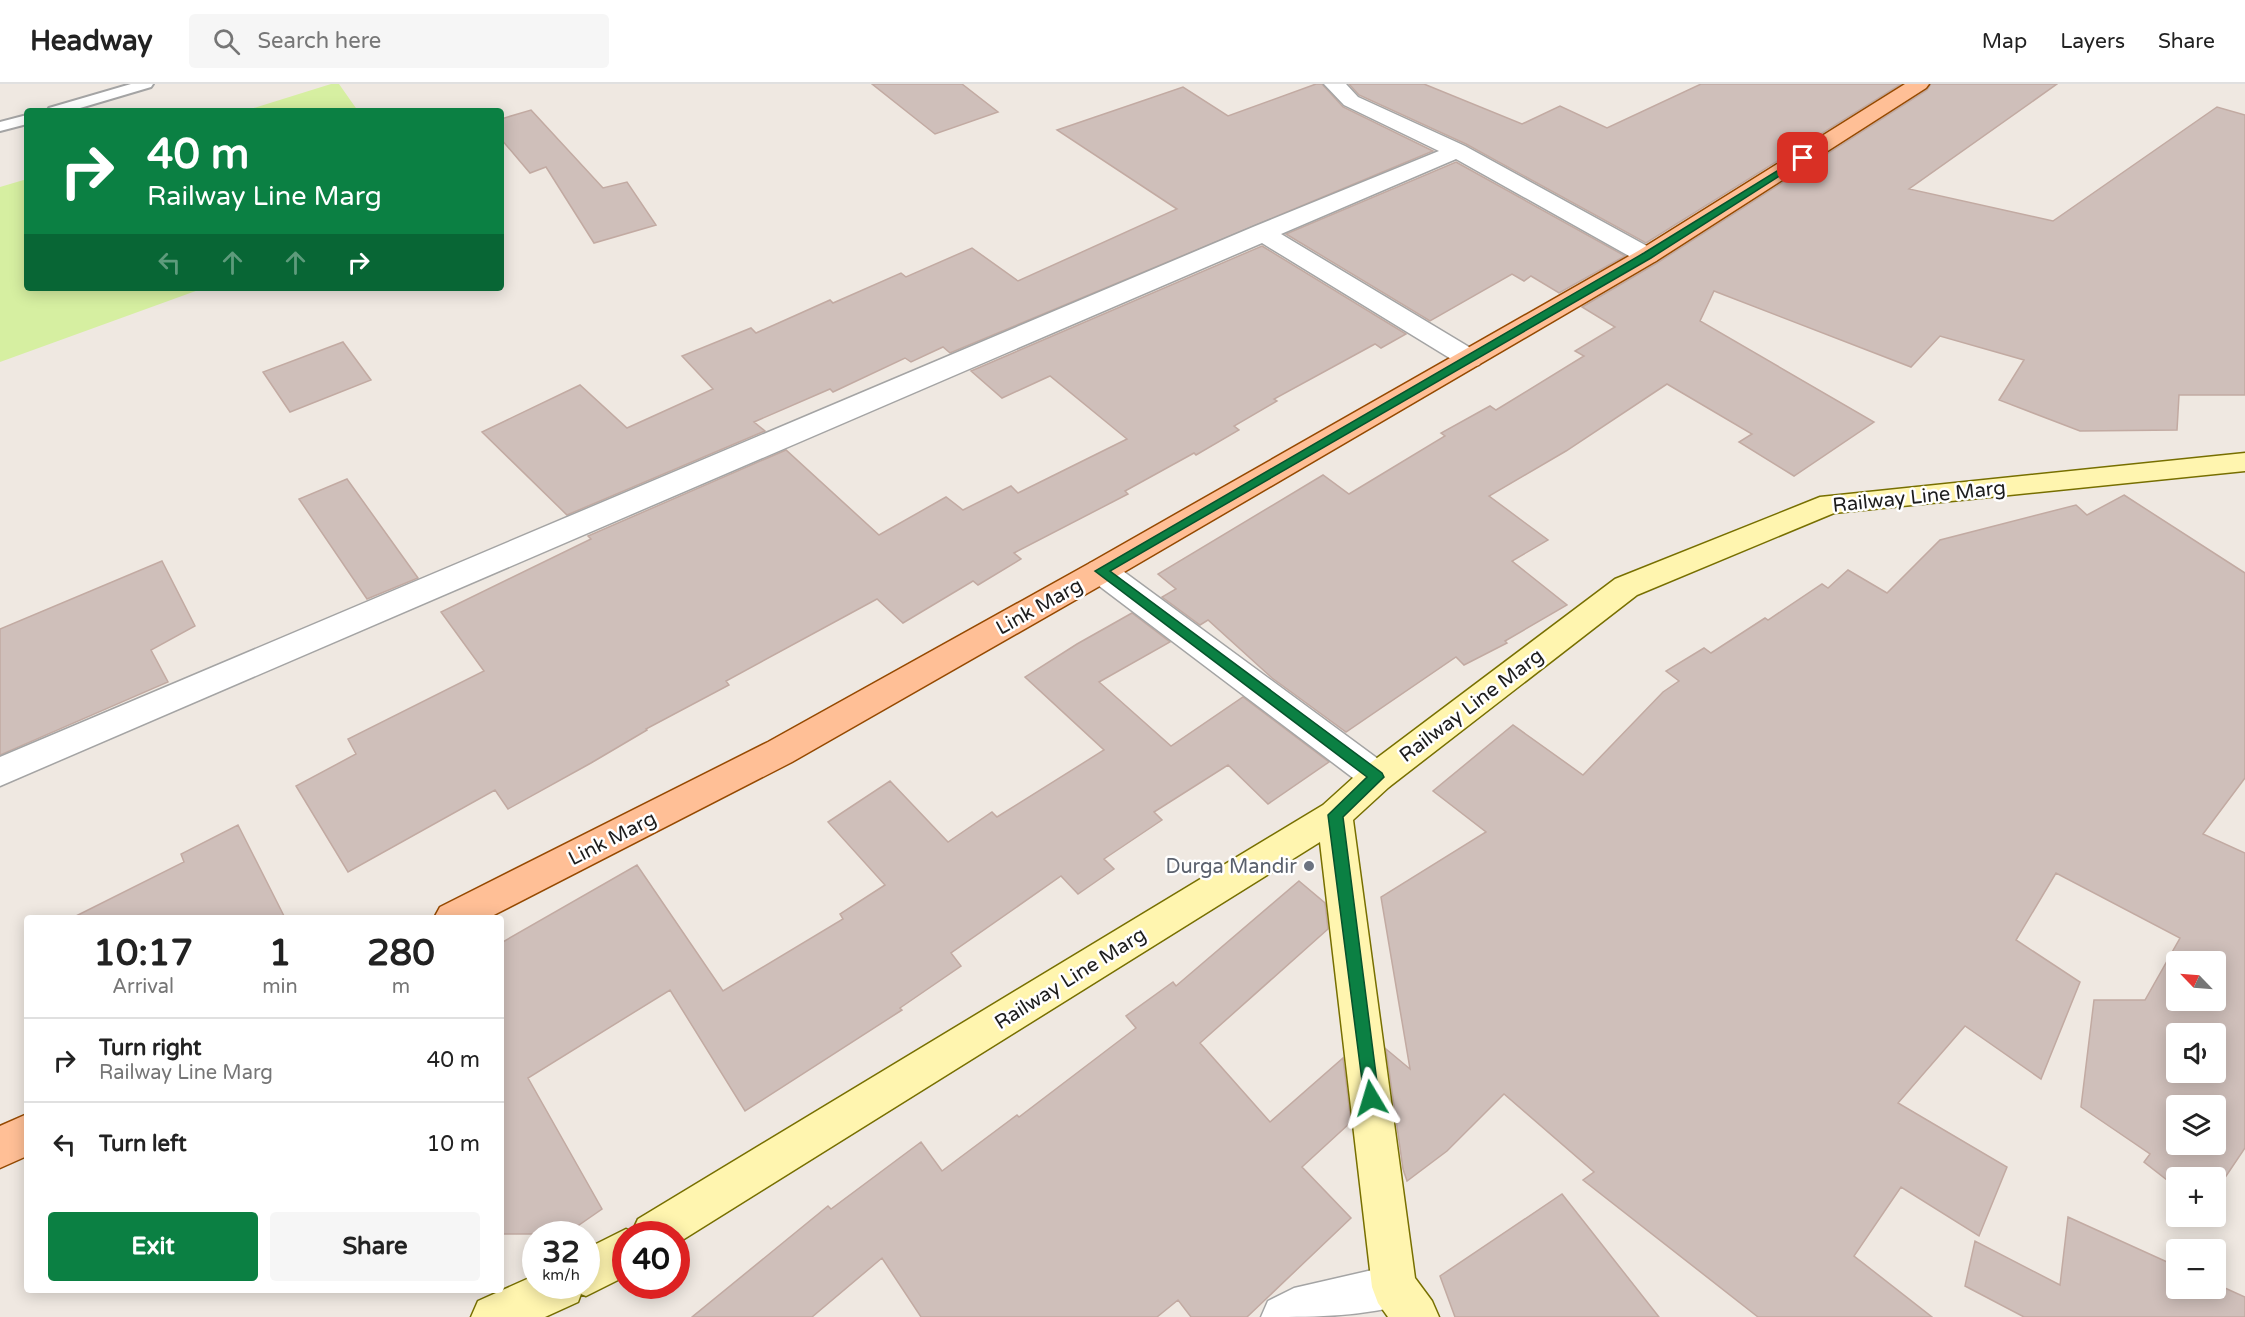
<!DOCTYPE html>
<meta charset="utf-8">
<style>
body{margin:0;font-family:"Varela Round",sans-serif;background:#f6f6f6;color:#222;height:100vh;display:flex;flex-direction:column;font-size:22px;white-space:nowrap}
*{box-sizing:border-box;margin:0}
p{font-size:20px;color:#767676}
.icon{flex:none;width:33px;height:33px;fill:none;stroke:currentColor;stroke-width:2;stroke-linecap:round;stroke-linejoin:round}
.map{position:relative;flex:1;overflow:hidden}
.side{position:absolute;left:24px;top:831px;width:480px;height:378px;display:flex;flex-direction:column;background:#fff;border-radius:6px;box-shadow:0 3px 15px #0003}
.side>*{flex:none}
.top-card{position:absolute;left:24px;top:24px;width:480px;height:183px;border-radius:6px;box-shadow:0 3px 15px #0003;background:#0b8043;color:#fff;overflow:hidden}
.needle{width:39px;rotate:295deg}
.controls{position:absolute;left:2166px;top:867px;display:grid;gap:12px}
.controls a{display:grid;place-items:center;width:60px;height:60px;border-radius:6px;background:#fff;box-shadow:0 3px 15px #0003;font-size:30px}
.speed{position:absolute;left:522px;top:1137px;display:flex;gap:12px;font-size:30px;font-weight:700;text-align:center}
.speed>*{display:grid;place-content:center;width:78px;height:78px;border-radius:50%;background:#fff;box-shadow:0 3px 15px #0003;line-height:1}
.speed small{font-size:15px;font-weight:400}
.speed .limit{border:9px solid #d22;background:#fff;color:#111}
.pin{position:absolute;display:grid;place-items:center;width:51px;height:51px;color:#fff;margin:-26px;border-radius:12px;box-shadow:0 3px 9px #0006}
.me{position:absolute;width:66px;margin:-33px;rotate:353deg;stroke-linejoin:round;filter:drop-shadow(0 0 4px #0008)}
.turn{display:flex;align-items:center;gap:21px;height:126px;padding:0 24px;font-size:27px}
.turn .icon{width:78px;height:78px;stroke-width:2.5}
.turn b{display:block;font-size:42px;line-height:51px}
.lanes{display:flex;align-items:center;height:57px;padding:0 24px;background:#0003;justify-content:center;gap:30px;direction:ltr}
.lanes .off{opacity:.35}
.eta{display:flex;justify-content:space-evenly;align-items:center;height:102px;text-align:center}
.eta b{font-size:36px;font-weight:700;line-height:42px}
.button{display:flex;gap:12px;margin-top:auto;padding:12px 24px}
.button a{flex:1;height:69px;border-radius:6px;background:#0b8043;color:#fff;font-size:24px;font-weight:700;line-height:69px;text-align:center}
.button a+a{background:#f6f6f6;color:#222}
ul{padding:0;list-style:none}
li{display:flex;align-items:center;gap:18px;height:84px;padding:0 24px;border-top:2px solid #e0e0e0}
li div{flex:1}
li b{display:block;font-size:22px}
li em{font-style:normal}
header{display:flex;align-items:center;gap:36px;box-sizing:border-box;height:84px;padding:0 30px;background:#fff;border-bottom:2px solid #e0e0e0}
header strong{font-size:28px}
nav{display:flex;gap:33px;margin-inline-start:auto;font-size:21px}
.search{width:420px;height:54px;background:#f6f6f6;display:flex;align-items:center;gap:15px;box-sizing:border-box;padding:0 21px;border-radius:6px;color:#767676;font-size:22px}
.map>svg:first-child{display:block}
.grass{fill:#d6efa1}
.building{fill:#cfbfba;stroke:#c2aaa2;stroke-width:1.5;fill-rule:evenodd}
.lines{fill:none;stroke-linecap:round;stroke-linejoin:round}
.lane-casing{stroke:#a4a4a4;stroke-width:4}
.street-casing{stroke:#a4a4a4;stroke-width:3}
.secondary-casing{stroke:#776f00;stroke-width:3}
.primary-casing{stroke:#954900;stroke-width:3}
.lane{fill:#fff;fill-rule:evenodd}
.street{fill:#fff;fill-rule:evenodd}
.secondary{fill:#fff5af;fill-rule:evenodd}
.primary{fill:#ffbf96;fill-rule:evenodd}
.route{fill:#0b8043;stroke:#07532c;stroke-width:1.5}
.worship-dot{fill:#6b7280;stroke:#fff;stroke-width:2}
.labels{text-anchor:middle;stroke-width:5;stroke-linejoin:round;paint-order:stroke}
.street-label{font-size:20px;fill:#1d1d1d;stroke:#fff}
.worship-label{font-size:20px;fill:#5b616d;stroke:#fff;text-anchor:end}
</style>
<header>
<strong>Headway</strong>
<div class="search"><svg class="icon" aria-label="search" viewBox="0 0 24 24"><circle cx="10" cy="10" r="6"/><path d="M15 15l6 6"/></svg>Search here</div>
<nav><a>Map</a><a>Layers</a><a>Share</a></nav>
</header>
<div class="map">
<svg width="2245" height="1233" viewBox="0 0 2245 1233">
<rect width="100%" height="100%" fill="#efe8e1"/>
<path class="grass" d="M331,0H339L358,27H244Z
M27,95V204H204L0,278V103Z"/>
<path class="building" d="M872,0H962L998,28L935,50Z
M1316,0H1322L1343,23L1433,67L950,269L943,263L911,278L905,274L833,308L830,305L754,338L765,347L567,431L482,348L580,301L627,344L713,305L682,272L751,244L756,249L830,216L833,219L901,189L906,193L972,164L1018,197L1177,125L1057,46L1183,3L1228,32Z
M1349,0H1424L1522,40L1560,22L1607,44L1701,0H1901L1646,159L1466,60L1359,11Z
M1931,0H2057L1909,105L2053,137L2217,23L2245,31V311H2179L2177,346L2080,347L1999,316L2024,276L1940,252L1911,283L1714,207L1700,237L1874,338L1794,392L1739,358L1752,350L1667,300L1566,367L1489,412L1548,456L1512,477L1567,521L1505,557L1507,559L1464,581L1456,573L1346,648L1272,594L1208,536L1200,541L1162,513L1176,505L1158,490L1323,391L1349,410L1445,352L1441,349L1490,322L1496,326L1584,272L1575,267L1615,243L1582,223L1657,179L1927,6Z
M531,26L603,104L627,98L656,141L594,159L546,83L530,89L501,55V35Z
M1456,78L1625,172L1559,209L1531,192L1524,197L1512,190L1430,237L1286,150Z
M1262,162L1406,250L1381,264L1375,260L1274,315L1277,317L1234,342L1239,346L1196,371L1194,369L1125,407L1128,410L1014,469L1021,475L978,501L973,497L903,539L877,515L726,597L729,601L646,645L647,646L591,679L508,725L495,706L348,788L296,702L356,670L348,655L484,587L441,528L591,455L588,452L786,366L879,451L946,413L963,426L1011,402L1018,409L1127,355L1050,292L1002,314L971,287Z
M343,258L371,296L290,328L263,288Z
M347,395L418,494L367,515L299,415Z
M2124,411L2245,489V694L2203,750L2245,769V1064L2216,1107V1094H2176V1103L2144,1078L2150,1070L2081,1023L2094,916H2145L2180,854L2056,789L2016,856L2080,898L2041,995L1965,942L1898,1019L2007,1083L1979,1152L1901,1103L1854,1172L1932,1233H1758L1583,1096L1594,1088L1504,1010L1447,1067L1407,1097L1403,1085L1386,965L1410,985L1381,813L1486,748L1433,707L1513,641L1583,691L1663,608L1679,597L1666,587L1704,564L1711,569L1765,534L1768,536L1822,500L1828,504L1848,486L1887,509L1940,456L2076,421L2087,431ZM2176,878H2216V916H2176ZM2176,950H2216V988H2176ZM2176,1022H2216V1060H2176Z
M162,477L195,542L151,566L168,598L0,671V545Z
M1132,529L1170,558L1099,598L1171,662L1243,613L1329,678L1268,720L1228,681L1154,728L1162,736L1104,775L1114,785L1078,810L1061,792L951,869L961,882L900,924L902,926L745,1027L670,906L528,994L602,1125L566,1150H501V859L637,781L723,907L843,835L840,830L885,801L828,738L890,697L948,758L992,728L997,733L1104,666L1025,593L1077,560Z
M238,741L285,834H72L184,778L181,770Z
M1299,797L1325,819L1328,845L1200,959L1270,1038L1343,974L1351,1038L1302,1083L1351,1134L1247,1233H1191L1178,1216L1157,1233H921L882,1174L812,1233H692L828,1122L831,1125L921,1058L942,1087L1017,1031L1019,1033L1136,944L1126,932L1173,898L1176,902Z
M1562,1110L1659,1233H1455L1440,1192Z
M2068,1133L2176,1182V1204H2216V1200L2245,1213V1233H2024L1965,1202L1975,1157L2060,1201Z"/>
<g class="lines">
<g class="lane-casing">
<path id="lane" d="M131,0H153L151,3L70,27H47L49,24Z
M27,31V40L0,47V38Z"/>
</g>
<g class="street-casing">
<path id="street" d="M1324,0H1346L1358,13L1465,62L1656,167L1659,172L1656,177L1647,179L1638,177L1456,75L1281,150L1479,269L1483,275L1479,281L1470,283L1461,281L1262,159L0,702V673L1253,143L1439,67L1344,21Z
M1101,476L1112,479L1389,683L1394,693L1389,703L1377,707L1365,703L1090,495L1086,487L1090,479Z
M1394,1181L1410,1187L1416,1203L1410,1219C1362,1233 1312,1233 1261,1233L1268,1217L1294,1204Z"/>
</g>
<g class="secondary-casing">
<path id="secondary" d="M2245,369V387L1834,429L1637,511L1389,703L1353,736L1415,1194L1432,1217L1439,1233H1388L1378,1219L1372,1203L1320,758L676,1160V1150H626V1192L586,1212L581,1210L578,1218L545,1233H471L478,1217L536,1191V1202H586V1165L626,1145L632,1148L638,1135L1323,721L1365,683L1615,495L1820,413Z"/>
</g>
<g class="primary-casing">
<path id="primary" d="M1905,0H1929L1926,4L1656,177L1112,495L792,678L488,834H434L440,823L768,658L1090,479L1638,167Z
M27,1030V1072L0,1084V1042Z"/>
</g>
<use href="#lane" class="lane"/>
<use href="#street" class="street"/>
<use href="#secondary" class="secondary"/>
<use href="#primary" class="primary"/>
</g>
<path class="route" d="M1803,71L1807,74L1806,75L1651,174L1110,487L1382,689L1384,693L1343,733L1379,1014L1377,1020L1371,1022L1365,1020L1328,731L1367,693L1095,487L1644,169Z"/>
<circle class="worship-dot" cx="1309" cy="782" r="6"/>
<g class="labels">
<g class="street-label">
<text transform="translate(1919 412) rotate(-6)" y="7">Railway Line Marg</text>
<text transform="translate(1039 522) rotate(-29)" y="7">Link Marg</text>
<text transform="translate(1471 621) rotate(-37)" y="7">Railway Line Marg</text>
<text transform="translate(612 754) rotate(-27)" y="7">Link Marg</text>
<text transform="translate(1070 894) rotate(-32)" y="7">Railway Line Marg</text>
</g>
<g class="worship-label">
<text x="1297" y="789">Durga Mandir</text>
</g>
</g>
</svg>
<div class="controls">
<a><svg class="needle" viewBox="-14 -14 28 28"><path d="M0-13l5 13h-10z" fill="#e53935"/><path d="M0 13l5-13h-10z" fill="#767676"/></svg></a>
<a><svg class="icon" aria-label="sound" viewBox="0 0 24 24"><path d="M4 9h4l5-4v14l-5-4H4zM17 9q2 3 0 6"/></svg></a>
<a><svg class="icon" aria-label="layers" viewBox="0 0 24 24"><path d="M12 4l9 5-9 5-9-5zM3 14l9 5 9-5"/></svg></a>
<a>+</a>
<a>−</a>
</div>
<div class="speed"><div>32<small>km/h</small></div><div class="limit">40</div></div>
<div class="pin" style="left:1803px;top:74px;background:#d93025"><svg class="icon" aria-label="arrive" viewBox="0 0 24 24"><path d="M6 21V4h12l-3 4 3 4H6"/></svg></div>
<svg class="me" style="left:1371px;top:1014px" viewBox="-20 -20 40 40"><path d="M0-17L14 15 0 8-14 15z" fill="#0b8043" stroke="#fff" stroke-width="4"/></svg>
<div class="top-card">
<div class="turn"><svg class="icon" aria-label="right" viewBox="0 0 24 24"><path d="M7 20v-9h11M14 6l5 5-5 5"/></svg><div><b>40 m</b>Railway Line Marg</div></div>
<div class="lanes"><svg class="icon off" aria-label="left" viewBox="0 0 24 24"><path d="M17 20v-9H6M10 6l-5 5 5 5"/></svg><svg class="icon off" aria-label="ahead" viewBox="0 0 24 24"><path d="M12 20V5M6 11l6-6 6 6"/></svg><svg class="icon off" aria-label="ahead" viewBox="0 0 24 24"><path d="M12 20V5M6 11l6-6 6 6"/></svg><svg class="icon" aria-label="right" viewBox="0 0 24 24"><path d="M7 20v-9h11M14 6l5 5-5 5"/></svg></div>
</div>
<section class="side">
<div class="eta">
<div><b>10:17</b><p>Arrival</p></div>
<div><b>1</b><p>min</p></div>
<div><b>280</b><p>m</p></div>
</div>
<ul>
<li><svg class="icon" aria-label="right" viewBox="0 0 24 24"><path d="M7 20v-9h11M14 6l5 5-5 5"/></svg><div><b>Turn right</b><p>Railway Line Marg</p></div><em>40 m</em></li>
<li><svg class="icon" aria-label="left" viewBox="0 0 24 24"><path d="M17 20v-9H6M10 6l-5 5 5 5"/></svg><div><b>Turn left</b></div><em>10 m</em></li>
</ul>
<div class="button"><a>Exit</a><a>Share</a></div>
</section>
</div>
